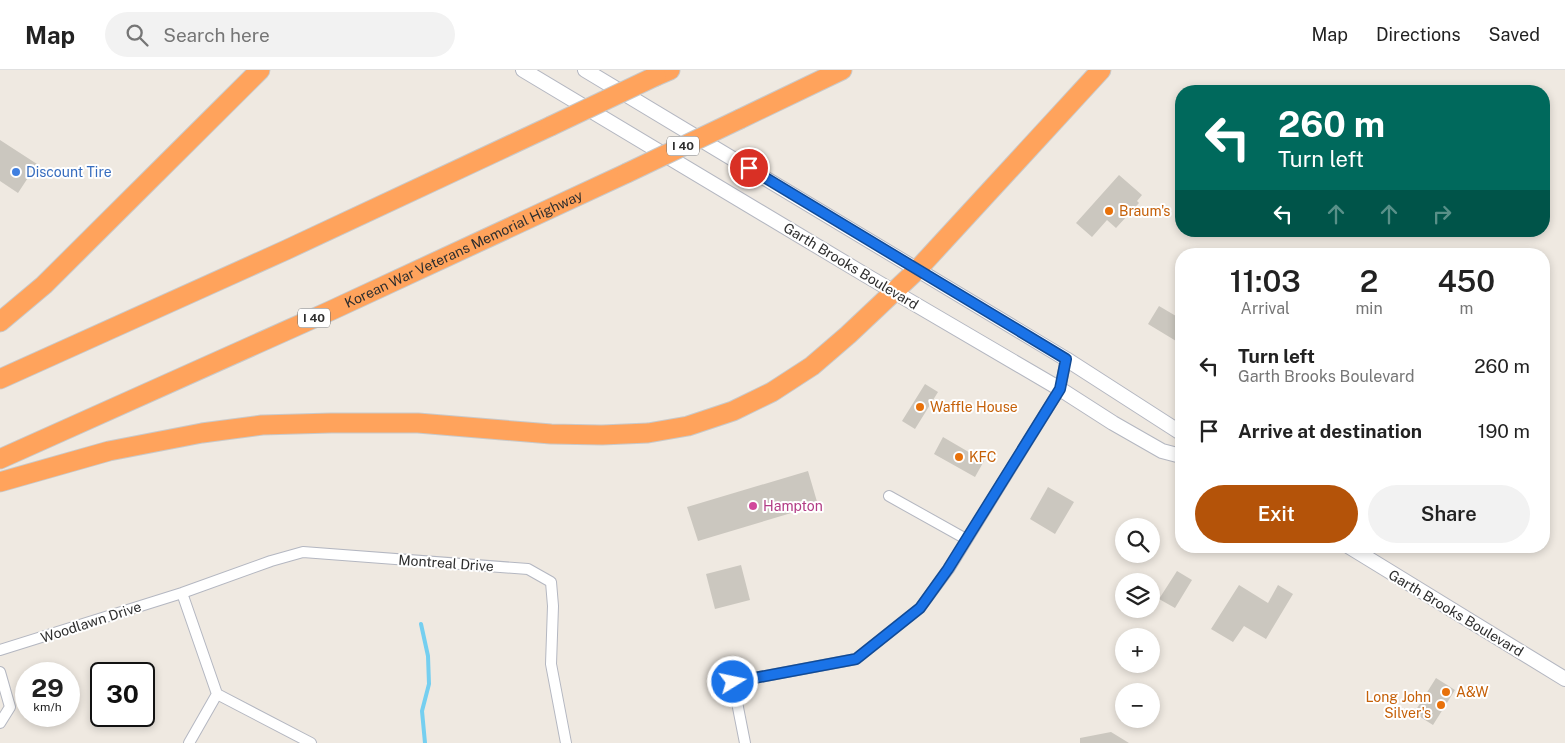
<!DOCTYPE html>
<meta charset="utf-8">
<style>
body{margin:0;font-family:"Public Sans",sans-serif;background:#f2f2f2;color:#222;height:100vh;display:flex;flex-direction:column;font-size:19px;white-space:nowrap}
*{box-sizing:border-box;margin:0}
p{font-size:16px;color:#767676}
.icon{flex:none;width:28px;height:28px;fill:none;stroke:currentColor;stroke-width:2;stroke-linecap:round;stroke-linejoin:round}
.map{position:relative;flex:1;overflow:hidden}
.side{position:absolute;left:1175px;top:178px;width:375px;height:305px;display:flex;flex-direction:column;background:#fff;border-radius:20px;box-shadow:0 2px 8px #0003}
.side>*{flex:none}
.top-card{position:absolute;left:1175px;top:15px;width:375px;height:152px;border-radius:20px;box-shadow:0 2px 8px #0003;background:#00695c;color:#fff;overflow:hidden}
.fabs{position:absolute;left:1115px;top:448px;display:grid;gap:10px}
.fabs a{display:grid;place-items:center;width:45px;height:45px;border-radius:50%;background:#fff;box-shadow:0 2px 8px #0003;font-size:25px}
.speed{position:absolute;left:15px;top:592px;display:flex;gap:10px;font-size:25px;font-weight:700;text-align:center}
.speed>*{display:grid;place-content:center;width:65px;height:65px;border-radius:50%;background:#fff;box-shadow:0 2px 8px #0003;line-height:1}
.speed small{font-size:12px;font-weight:400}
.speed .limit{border:2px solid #111;border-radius:8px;background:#fff;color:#111}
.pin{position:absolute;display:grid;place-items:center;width:42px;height:42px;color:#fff;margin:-21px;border:2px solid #fff;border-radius:50%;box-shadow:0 1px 5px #0007}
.me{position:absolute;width:55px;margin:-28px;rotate:80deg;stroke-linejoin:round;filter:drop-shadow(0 0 4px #0008)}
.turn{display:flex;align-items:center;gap:18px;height:105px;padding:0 20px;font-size:22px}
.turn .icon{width:65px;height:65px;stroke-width:2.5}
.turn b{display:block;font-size:35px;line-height:42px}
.lanes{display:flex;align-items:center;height:48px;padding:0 20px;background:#0003;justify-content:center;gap:25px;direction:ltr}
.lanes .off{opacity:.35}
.eta{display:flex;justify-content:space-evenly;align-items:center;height:85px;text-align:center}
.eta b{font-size:30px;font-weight:600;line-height:35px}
.cta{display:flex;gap:10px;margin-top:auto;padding:10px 20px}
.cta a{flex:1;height:58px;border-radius:30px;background:#b45309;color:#fff;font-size:20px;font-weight:600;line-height:58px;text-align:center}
.cta a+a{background:#f2f2f2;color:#222}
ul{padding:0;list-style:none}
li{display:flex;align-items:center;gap:15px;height:65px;padding:0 20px}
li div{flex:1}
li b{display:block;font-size:19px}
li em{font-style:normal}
header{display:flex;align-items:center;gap:30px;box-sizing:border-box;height:70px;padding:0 25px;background:#fff;border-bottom:1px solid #e0e0e0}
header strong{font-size:24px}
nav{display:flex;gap:28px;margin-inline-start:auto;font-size:18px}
.search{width:350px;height:45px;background:#f2f2f2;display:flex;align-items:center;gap:12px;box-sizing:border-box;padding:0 18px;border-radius:28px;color:#767676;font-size:19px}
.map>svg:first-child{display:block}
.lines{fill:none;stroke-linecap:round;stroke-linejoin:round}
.stream{stroke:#75cff0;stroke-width:4}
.building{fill:#cbc7bf}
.street-casing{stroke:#b4b7c1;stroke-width:12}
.secondary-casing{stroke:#b4b7c1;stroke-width:16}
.highway-casing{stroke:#c9c9c9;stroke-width:21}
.street{stroke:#fff;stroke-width:10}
.secondary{stroke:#fff;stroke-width:14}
.highway{stroke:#ffa35c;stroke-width:19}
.highway-bridge-casing{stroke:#c9c9c9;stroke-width:21;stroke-linecap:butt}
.highway-bridge{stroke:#ffa35c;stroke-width:19}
.route-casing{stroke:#114b97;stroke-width:12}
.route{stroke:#1a73e8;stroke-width:9}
.shop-dot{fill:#3f7fe0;stroke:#fff;stroke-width:2}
.food-dot{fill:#e8710a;stroke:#fff;stroke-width:2}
.hotel-dot{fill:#d1479c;stroke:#fff;stroke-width:2}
.labels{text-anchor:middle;stroke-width:4;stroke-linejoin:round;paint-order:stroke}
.shield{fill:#fff;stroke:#6d6d6d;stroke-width:1}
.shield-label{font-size:12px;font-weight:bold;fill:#2e2e2e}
.shop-label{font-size:14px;fill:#366cbe;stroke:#fff;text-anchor:start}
.food-label{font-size:14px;fill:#c56008;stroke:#fff;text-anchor:start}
.street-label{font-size:14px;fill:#2e2e2e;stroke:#fff}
.hotel-label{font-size:14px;fill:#b23c85;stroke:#fff;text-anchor:start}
</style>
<header>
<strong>Map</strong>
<div class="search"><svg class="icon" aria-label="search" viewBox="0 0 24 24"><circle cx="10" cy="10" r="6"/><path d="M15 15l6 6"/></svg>Search here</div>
<nav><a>Map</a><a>Directions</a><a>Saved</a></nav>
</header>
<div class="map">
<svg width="1565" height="673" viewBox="0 0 1565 673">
<rect width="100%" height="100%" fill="#efe9e1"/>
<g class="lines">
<path class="stream" d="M421,554L428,586L429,614L422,641L425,673"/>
</g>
<path class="building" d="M0,70L37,94L18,123L0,111Z
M1119,105L1142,125L1137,131L1139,133L1116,158L1107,150L1092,167L1076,153Z
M1159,236L1181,249V274L1148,254Z
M925,314L938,322L915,359L902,351Z
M943,367L984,391L975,407L934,384Z
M808,401L818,435L698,471L687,437Z
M1048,417L1074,432L1055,464L1030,449Z
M741,495L750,530L715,539L706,504Z
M1177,501L1192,510L1175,538L1159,529Z
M1239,515L1268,533L1278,515L1293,524L1266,569L1244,556L1233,572L1211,559Z
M1436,608L1455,620L1433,655L1414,643Z
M1111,662L1129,673H1080V668Z"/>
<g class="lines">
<g class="street-casing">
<path id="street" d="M889,426L966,469
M182,523L217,624L311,673
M0,580L182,523L271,491L303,482L528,499L551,512L553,536L551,594L566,673
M0,602L10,637L0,653
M189,673L217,624
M745,673L733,612L856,589L920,538L949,499L1060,319L1066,289"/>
</g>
<g class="secondary-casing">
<path id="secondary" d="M523,0L867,206L1060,319L1113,353L1162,381L1181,386
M585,0L1066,289L1181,363
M1348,476L1565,609"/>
</g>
<g class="highway-casing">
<g id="highway">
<path d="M656,6L670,0"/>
<path d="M740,49L842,0"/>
<path d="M0,252L44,215L260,0"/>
<path d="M0,309L286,180L551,56"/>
<path id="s1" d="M0,389L330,241L627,103"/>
<path d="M0,412L109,381L202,363L262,355L331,353H418L551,364L602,365L648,363L688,356L733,341L772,322L812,296L848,265L917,200L1101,0"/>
</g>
</g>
<use href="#street" class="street"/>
<use href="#secondary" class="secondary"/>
<use href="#highway" class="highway"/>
<g class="highway-bridge-casing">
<path id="highway-bridge" d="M551,56L656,6
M627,103L740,49"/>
</g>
<use href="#highway-bridge" class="highway-bridge"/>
</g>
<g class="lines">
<g class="route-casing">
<path id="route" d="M733,612L856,589L920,538L948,499L1060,319L1066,289L749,98"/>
</g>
<use href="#route" class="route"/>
</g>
<circle class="shop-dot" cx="16" cy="102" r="5"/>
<g class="food-dot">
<circle cx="1109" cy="141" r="5"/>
<circle cx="920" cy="337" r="5"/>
<circle cx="959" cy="387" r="5"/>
<circle cx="1446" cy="622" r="5"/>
<circle cx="1441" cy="635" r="5"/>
</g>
<circle class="hotel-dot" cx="753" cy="436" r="5"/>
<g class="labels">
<g class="shield">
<rect x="667" y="66.5" width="32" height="19" rx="4"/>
<rect x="298" y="238.5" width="32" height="19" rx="4"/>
</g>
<g class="shield-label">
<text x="683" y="80">I 40</text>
<text x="314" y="252">I 40</text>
</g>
<g class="shop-label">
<text x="26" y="107">Discount Tire</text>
</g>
<g class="food-label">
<text x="1119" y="146">Braum's</text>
<text x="930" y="342">Waffle House</text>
<text x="969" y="392">KFC</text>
<text x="1456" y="627">A&amp;W</text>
<text x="1431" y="632" text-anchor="end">Long John<tspan x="1431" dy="16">Silver's</tspan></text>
</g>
<g class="street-label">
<text dy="5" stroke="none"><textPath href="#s1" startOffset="509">Korean War Veterans Memorial Highway</textPath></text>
<text transform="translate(851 196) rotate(31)" y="5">Garth Brooks Boulevard</text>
<text transform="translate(446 493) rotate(4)" y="5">Montreal Drive</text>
<text transform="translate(1456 543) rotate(31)" y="5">Garth Brooks Boulevard</text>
<text transform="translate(91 552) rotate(-18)" y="5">Woodlawn Drive</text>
</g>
<g class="hotel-label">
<text x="763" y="441">Hampton</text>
</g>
</g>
</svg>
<div class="fabs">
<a><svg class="icon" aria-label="search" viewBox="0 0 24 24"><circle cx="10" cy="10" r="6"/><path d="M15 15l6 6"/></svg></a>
<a><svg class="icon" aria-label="layers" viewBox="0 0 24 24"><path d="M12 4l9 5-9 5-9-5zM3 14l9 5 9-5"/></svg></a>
<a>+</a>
<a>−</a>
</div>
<div class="speed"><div>29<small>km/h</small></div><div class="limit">30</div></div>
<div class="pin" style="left:749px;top:98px;background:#d93025"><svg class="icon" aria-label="arrive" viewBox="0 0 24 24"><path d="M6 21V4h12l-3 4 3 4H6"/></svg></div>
<svg class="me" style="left:733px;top:612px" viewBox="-20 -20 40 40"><circle r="17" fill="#1a73e8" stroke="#fff" stroke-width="3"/><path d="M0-11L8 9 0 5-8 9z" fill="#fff"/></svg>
<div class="top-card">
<div class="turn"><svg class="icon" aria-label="left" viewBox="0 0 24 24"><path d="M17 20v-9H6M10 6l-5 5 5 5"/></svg><div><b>260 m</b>Turn left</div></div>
<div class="lanes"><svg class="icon" aria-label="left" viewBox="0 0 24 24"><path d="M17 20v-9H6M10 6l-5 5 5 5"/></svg><svg class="icon off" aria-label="ahead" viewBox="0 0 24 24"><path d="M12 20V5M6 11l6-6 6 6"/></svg><svg class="icon off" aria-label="ahead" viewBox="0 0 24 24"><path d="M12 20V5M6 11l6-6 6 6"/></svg><svg class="icon off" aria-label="right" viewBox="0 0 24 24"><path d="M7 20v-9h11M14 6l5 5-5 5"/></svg></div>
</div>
<section class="side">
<div class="eta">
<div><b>11:03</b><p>Arrival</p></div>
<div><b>2</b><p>min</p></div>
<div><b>450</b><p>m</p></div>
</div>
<ul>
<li><svg class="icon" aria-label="left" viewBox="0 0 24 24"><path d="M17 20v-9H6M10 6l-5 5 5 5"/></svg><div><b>Turn left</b><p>Garth Brooks Boulevard</p></div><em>260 m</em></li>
<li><svg class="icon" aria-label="arrive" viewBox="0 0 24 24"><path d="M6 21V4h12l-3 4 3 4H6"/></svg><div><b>Arrive at destination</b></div><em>190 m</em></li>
</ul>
<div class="cta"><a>Exit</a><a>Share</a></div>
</section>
</div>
